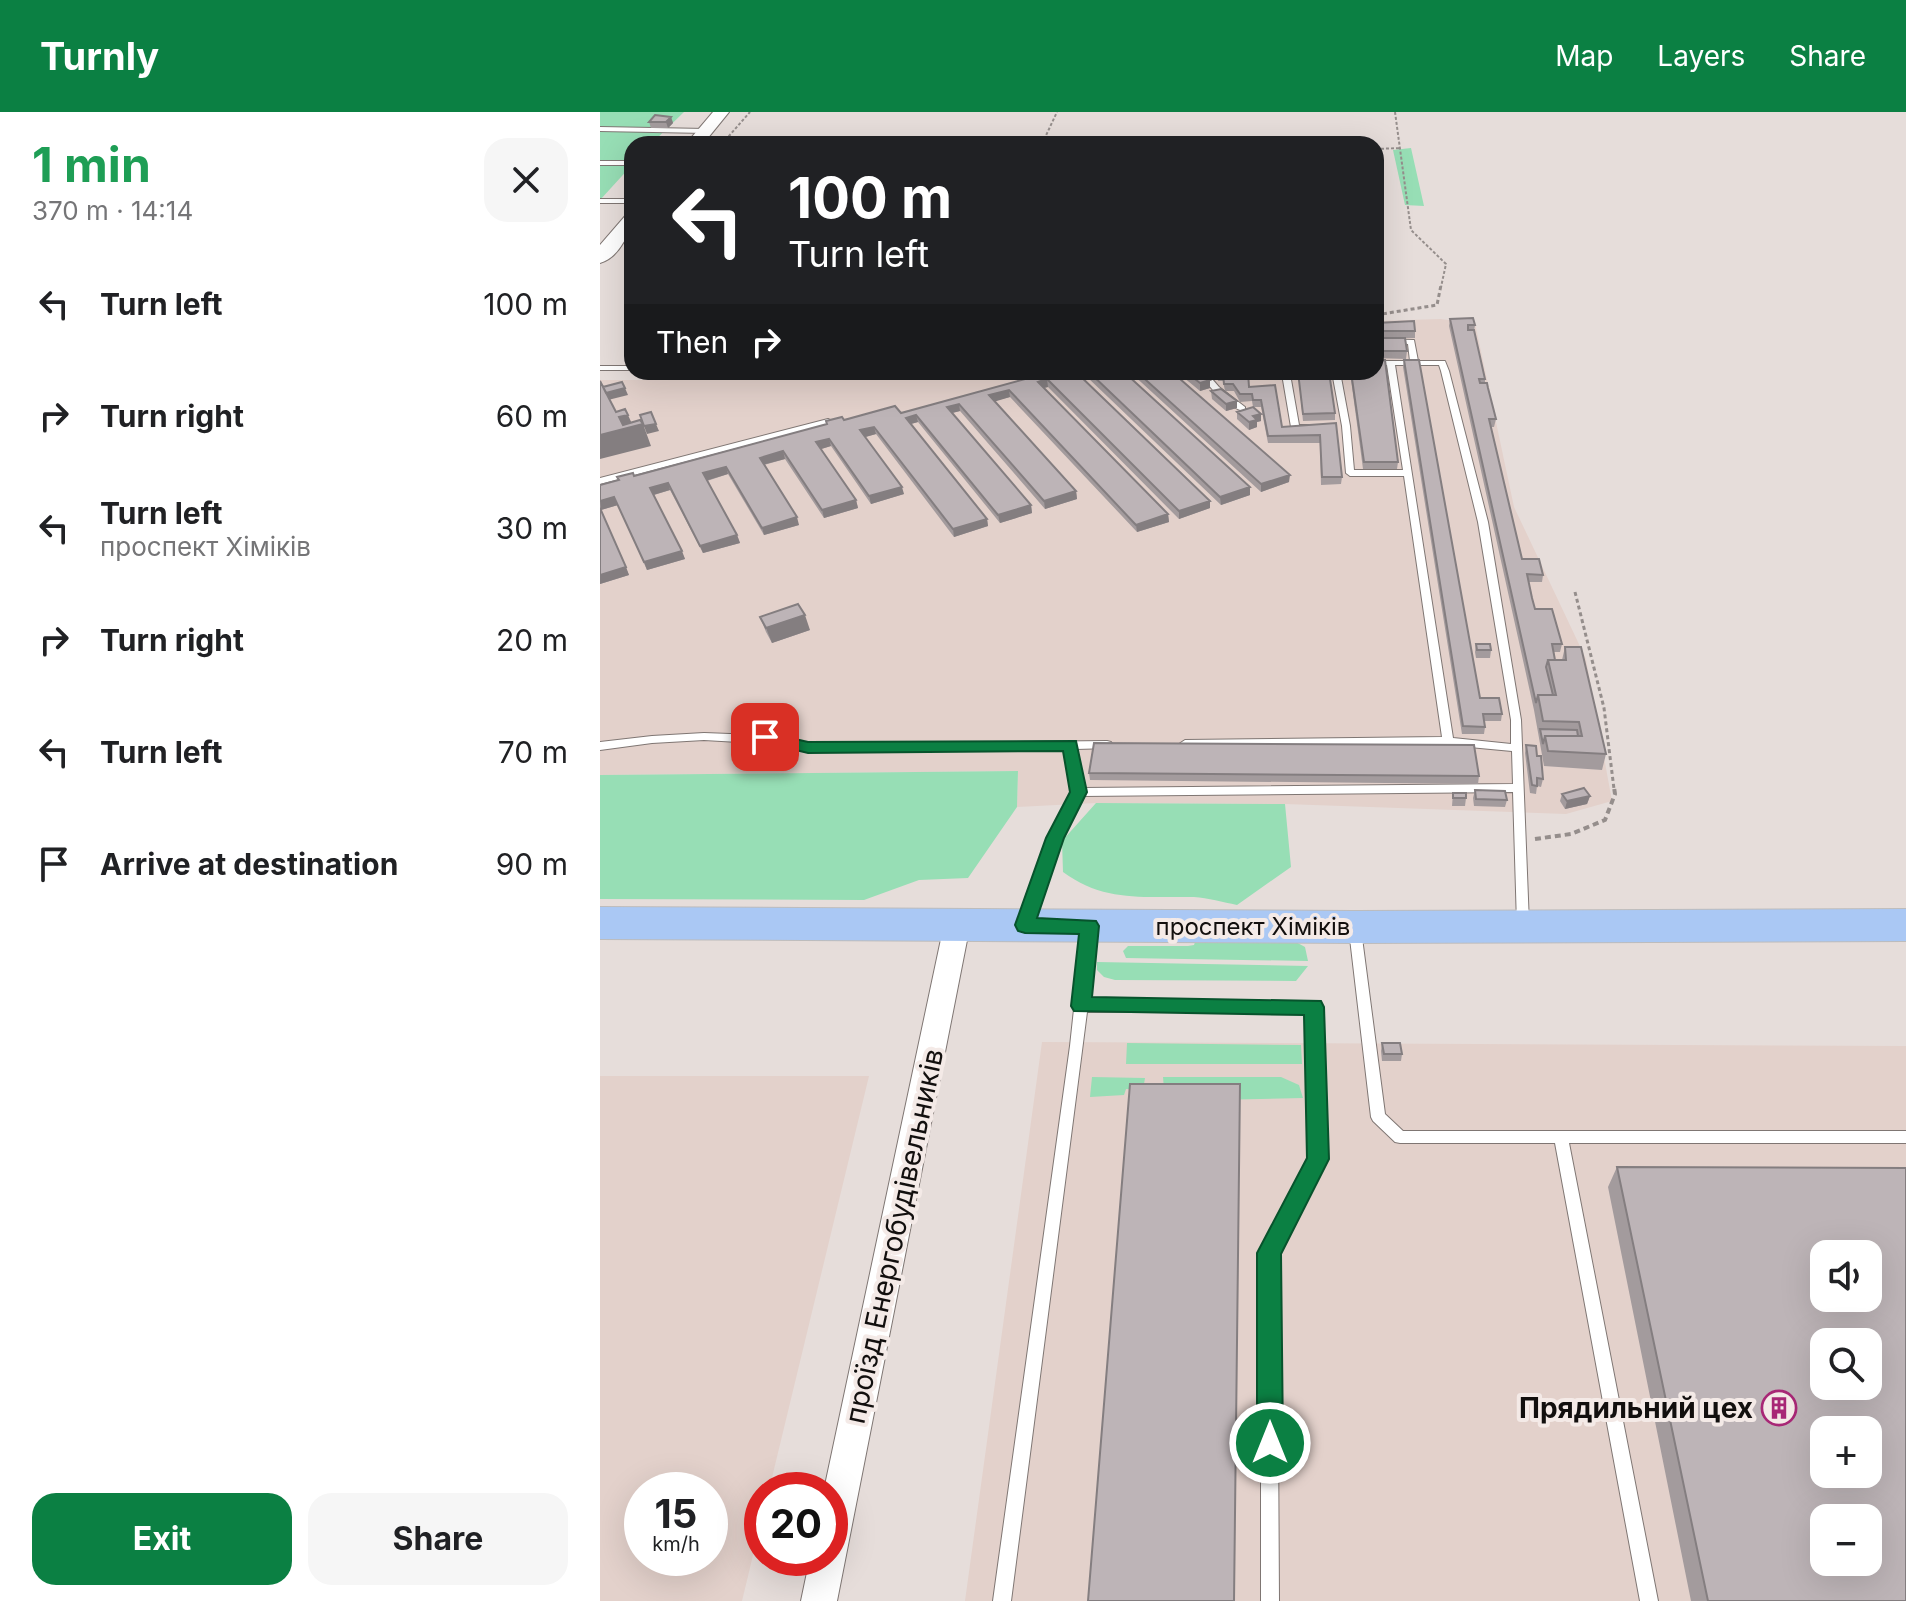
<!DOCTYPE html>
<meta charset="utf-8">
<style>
body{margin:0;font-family:Inter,sans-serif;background:#f6f6f6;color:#202124;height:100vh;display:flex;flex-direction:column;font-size:30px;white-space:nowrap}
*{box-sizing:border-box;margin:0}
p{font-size:26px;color:#757577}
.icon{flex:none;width:44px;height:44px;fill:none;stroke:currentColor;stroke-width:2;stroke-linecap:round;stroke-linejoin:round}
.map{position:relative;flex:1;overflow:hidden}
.sheet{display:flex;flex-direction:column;background:#fff;width:600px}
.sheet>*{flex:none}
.hud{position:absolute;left:24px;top:24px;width:760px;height:244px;border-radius:24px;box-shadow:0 8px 32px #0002;background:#202124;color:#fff;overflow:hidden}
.controls{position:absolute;left:1210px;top:1128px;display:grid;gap:16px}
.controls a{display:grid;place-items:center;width:72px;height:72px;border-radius:16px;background:#fff;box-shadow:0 8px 32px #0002;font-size:40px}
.speed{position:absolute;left:24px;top:1360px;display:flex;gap:16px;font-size:40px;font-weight:700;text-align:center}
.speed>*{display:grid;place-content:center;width:104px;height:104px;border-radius:50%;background:#fff;box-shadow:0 8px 32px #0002;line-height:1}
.speed small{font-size:20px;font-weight:400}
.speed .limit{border:12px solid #d22;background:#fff;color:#111}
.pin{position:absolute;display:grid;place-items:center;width:68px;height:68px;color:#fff;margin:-34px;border-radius:16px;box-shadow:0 4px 12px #0006}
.me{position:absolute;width:88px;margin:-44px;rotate:0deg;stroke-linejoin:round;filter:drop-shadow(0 0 6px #0008)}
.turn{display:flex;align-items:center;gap:28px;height:168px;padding:0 32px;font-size:36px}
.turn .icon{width:104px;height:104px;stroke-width:2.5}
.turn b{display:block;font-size:56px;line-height:68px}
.then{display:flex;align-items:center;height:76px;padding:0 32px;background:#0003;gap:16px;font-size:30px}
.round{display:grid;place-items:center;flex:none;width:84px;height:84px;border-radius:24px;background:#f6f6f6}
.headline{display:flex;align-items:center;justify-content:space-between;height:136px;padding:0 32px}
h1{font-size:48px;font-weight:700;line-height:60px;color:#1e9e55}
.primary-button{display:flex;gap:16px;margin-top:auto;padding:16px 32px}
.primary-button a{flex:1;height:92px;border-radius:24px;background:#0b8043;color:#fff;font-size:32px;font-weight:700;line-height:92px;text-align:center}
.primary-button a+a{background:#f6f6f6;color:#202124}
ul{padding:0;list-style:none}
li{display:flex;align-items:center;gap:24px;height:112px;padding:0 32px}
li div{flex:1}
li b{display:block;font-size:30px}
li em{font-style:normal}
header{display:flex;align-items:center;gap:48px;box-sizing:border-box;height:112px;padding:0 40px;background:#0b8043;color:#fff}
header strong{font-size:38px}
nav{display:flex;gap:44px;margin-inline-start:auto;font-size:28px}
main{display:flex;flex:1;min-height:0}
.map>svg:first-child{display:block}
.built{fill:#e3d1cb;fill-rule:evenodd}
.green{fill:#97deb5}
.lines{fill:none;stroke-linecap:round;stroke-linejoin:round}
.service-casing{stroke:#7f7673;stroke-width:2}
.minor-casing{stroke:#7f7673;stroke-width:2}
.secondary-casing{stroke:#7f7673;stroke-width:2}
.primary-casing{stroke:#bdbcbc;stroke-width:2}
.path-far2{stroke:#958e8c;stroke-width:2;stroke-dasharray:3 2;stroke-linecap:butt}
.path-far1{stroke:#958e8c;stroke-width:3;stroke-dasharray:4 3;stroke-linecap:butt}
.path{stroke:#958e8c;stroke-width:4;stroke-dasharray:6 4;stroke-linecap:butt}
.service{fill:#fff;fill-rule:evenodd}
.minor{fill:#fff;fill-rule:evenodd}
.secondary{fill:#fff;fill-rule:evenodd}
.primary{fill:#aac8f4;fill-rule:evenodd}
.wall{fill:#a39b9d}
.shaded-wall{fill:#847e80}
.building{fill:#bdb4b7;stroke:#847e80;stroke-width:2;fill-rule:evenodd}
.route{fill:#0b8043;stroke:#07532c;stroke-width:2}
.labels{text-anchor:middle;stroke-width:8;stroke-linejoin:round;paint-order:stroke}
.street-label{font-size:24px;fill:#120f0e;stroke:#f4eae7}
.near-street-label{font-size:28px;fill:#120f0e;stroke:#f4eae7}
.near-poi-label{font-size:28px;font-weight:bold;fill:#120f0e;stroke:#f4eae7;text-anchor:end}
</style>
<header>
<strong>Turnly</strong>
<nav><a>Map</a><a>Layers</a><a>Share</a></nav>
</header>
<main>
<section class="sheet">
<div class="headline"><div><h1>1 min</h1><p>370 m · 14:14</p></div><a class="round"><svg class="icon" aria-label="close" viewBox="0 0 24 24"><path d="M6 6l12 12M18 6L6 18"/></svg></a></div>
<ul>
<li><svg class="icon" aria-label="left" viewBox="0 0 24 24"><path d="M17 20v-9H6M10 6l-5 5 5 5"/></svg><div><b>Turn left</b></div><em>100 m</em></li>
<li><svg class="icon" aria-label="right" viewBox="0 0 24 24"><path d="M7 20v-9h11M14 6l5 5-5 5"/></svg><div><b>Turn right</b></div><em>60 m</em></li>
<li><svg class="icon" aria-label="left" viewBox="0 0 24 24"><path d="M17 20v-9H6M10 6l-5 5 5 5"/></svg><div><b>Turn left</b><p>проспект Хіміків</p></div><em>30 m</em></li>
<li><svg class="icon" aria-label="right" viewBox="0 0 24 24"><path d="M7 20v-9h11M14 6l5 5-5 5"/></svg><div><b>Turn right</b></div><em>20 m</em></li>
<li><svg class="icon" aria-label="left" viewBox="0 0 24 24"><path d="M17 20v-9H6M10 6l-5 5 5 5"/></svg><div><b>Turn left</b></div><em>70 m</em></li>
<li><svg class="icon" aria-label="arrive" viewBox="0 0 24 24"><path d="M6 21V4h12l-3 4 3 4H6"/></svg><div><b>Arrive at destination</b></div><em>90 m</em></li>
</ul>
<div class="primary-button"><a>Exit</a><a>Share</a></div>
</section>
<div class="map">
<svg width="1306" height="1489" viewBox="0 0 1306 1489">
<rect width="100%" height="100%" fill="#e6ddda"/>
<path class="built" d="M840,207L875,211L914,395L986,547L1012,689L966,702L685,692L496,691L417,695L418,659L0,663V268H311L333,260H776V209Z
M442,930L1306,934V1489H365ZM1224,1142H1268V1186H1224ZM1224,1230H1268V1274H1224ZM1224,1318H1268V1362H1224ZM1224,1406H1268V1450H1224Z
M0,964H269L169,1378H162V1406L142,1489H0ZM110,1378V1446H42V1378Z"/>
<path class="green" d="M0,0H84L51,32H32V53L0,88Z
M811,36L824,94L805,93L793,38Z
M418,659L417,695L368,766L319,768L264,788L0,787V663Z
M496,691L685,692L691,755L637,793C623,790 608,786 594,785C545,784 505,791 463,760L462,729Z
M596,827L694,829L705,835L708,849L526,846L523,839L528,834H588L594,833Z
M497,850L708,854L696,869L515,868L504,865L497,858Z
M527,931L701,933L702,952H526Z
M492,965L545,966L543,978L526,977L524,983L490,985Z
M563,965H681L699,973L703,986L565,989Z"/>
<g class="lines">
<g class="service-casing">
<path id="service" d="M0,15L106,17L109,19L106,21L0,19Z
M0,49H32V53H0Z
M0,87H32V91H0Z
M776,227L814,228L818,249H845L849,259L888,410L921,608L929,812L927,815H919L917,812L913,680L482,684L461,726L432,810L430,813H422L420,810L449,726L472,680L465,637L208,640L156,631L104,628L52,631L0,638V630L52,624L104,621L156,623L208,632L507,629L511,630L513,633L511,636L476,637L483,676L913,672L912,639L848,633L585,636L579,632L585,628L842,625L804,364H750L746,361L742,314L732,260H740L750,314L754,358H803L787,253H776V249H810L808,232L776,231ZM795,253H839L841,259L878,410L911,608V632L853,626Z
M0,254H32V258H0Z
M598,260H606L619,275L645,295V299C627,297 609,274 598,260Z
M653,260H699L690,262L699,313H714V317H695L691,315L682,262H657Z
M228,307L232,309L231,311L0,372V366Z
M489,809L493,811L495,814L488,889L714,890L719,891L721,895L725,1047L677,1142L679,1489H661V1141L711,1046L707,900H487L411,1489H393L470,934L483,814L485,811Z
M755,813L759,815L761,818L785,1002L803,1019H1306V1031H969L1058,1489H1040L955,1031H800L795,1030L773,1009L771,1005L749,818L751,815Z"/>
</g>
<g class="minor-casing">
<path id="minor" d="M357,803L366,806L370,813L237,1489H201L210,1446H230V1378H224L344,813L348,806Z"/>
</g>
<g class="secondary-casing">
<path id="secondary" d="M113,0H129L103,32H86Z
M32,102C32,119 19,146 0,151V133L26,103Z"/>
</g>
<g class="primary-casing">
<path id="primary" d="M0,795L754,799L1306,797V829L754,831L0,827Z"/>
</g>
<path class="path-far2" d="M795,0L811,118L846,152L841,175
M122,32L150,0
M442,32L457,0
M776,37L800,36"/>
<path class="path-far1" d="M776,203L837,193L841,173
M975,480L1004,596L1014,677"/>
<path class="path" d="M935,727L971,722L1005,708L1015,682L1014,675"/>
<use href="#service" class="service"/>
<use href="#minor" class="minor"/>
<use href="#secondary" class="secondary"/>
<use href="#primary" class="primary"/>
</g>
<path class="wall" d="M71,5L73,11L68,16H51L49,10Z
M850,207L875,213L874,219L885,267V271L896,307L894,315H891L922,447L943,463L942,470H929L935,497L962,532L960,540H954L955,548H962L965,535L1006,642L1002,658L944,654L934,598L849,214Z
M776,211L815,219V226H776Z
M776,226L807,239L806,247L776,246Z
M804,248L880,586L902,602L901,609H884L885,615L884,622H862L803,255Z
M451,260H524L650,383L621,393L486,264L482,265L610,396L579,407L448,275L444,276L568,402L569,410L537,420L410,285L394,289L476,379L477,387L445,397L360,299L352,301L431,393L432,401L400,411L318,310L311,312L387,407L388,414L354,425L276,322L265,325L304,382L271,392L231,334L221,337L256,388L258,396L224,406L185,347L164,353L199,413L164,423L128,362L107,369L137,423L140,431L103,441L70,378L54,383L85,447L47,458L18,393L1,398L29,463L0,472V373L226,312V309L301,301Z
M530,260H572L689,370L661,380Z
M577,260H601L610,276L600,279Z
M617,260H633L649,275L675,273L682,315L736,311L742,365L741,372L721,373L720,331H668L661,295H653L661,309L657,310V315L649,318L637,307V300L653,295L652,289L640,290L634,279H625L623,269H618Z
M698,260L735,301V308L703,309Z
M750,260H766L767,262H770V260H776L798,350L797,357H763Z
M611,279L637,296L626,299L612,287Z
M160,505L210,518L172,531L166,520Z
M876,532L891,538L890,546H876L875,540Z
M926,633L937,644L943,667L941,675L937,674L936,682L930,681L925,641Z
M489,661L879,664L878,672L490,668Z
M875,678L907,688L905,695L874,694L873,686Z
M853,681L866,686L865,694H852Z
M962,682L990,684L987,692L965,697L960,689Z
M782,931L802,942L801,949H782L781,939Z
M1017,1055L1306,1489H1091L1008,1075Z"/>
<path class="shaded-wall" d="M71,5L73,11L68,16L66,10Z
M476,260H486V264L476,267Z
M447,267L448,275L439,277L438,270Z
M610,268V276L600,279V271Z
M25,276L28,283L0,290V282Z
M409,278L410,285L390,291L389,283Z
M637,289V296L626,299V292Z
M359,292L360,299L348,302L347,295Z
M661,302V309L657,310V315L649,318V310L653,304Z
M28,303L33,314L43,312L51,334L0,347V323L19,305Z
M316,303L318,310L307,313L306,306Z
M56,312L59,319L47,322L44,314Z
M274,315L276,322L262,326L260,318Z
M229,327L231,334L218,338L216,330Z
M183,339L185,347L162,353L160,346Z
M126,355L128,362L105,369L103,361Z
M690,363L689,370L661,380V372Z
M68,371L70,378L53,383L50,376Z
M302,375L304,382L271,392L269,384Z
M650,375V383L621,393L620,385Z
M476,379L477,387L445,397L444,389Z
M14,385L18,393L1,398L0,389Z
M256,388L258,396L224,406L222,398Z
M610,389V396L579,407V399Z
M431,393L432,401L400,411L398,403Z
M568,402L569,410L537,420L536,413Z
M197,405L199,413L164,423L162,416Z
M387,407L388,414L354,425L353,417Z
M137,423L140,431L103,441L100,434Z
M82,439L85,447L47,458L44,450Z
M26,455L29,463L0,472V463Z
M205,503L210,518L172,531L166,516Z
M990,684L987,692L965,697L967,689Z"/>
<path class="building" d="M55,3L71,5L66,10H49Z
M873,206L875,213H868V218H874L885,267H879L880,271H887L888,276L896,307H889L922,447H939L943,463L927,462L932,486L935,497H952L962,532H952L955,548H948L946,555L953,583H938L936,591L850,207Z
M814,209L815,219H776V211Z
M776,226H805L807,239H776Z
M776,248H785L798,350H764L751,260H766L767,262H772V260H776Z
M804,248H819L880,586H899L902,602H883L885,615L863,614Z
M451,260H476L610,389L579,399L447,267L438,270L568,402L536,413L409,278L389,283L476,379L444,389L359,292L347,295L431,393L398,403L316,303L306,306L387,407L353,417L274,315L260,318L302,375L269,384L229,327L216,330L256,388L222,398L183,339L160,346L197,405L162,416L126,355L103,361L137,423L100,434L68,371L50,376L82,439L44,450L14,385L0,389V373L19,368L17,365L33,361L34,364L227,312L226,309L242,305L244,308L295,294L301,301Z
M489,260H524L650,375L620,385Z
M537,260H572L690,363L661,372Z
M586,260H601L610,268L600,271Z
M618,260H648L649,275L675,273L682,315L736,311L742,365H722L720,323L668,324L661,288H653L652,282H640L633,272H624L623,262H618Z
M698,260H729L735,301L703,302Z
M0,269L16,300L25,297L28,303L19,305L23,313L40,308L43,312L0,323Z
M22,270L25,276L6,281L3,275Z
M621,277L637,289L626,292L611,279Z
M653,295L661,302L653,304L657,308L649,310L637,300Z
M51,300L56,312L44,314L40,303Z
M0,396L26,455L0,463Z
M198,492L205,503L166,516L160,505Z
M876,532H890L891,538H877Z
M965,535H981L1006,642L948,639L945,624H982L979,610L943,609L938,583H956L948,548H966Z
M940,617L977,618L978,624H945L943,632Z
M494,631L874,633L879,664L489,661Z
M926,633L936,634L937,644H941L943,667L937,666V674L932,673Z
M984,676L990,684L967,689L962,682Z
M875,678L905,679L907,688L876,687Z
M853,681H866V686H853Z
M782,931H800L802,942H784Z
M530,972H640L634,1489H488Z
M1017,1055L1306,1056V1489H1108ZM1224,1142H1268V1186H1224ZM1224,1230H1268V1274H1224ZM1224,1318H1268V1362H1224ZM1224,1406H1268V1450H1224Z"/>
<path class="route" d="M165,620L208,630L476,629L487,680L464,726L437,806L496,809L499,814L492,885L721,889L724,895L729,1047L681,1142L683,1331L679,1340L670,1344L660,1340L657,1331V1141L707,1046L704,903L474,899L471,894L479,822L425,821L418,819L415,813L446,726L470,680L463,639L208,641L159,629L156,625L159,621Z"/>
<defs>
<g id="building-ring" transform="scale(1.8)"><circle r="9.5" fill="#f4eae7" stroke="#a82776" stroke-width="1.5"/><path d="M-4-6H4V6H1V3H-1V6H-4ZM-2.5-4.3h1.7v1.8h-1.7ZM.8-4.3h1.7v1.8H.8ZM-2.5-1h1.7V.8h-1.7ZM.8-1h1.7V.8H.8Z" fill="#a82776"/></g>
</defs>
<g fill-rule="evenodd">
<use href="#building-ring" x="1179" y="1296"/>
</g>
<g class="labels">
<g class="street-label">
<text x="653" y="823">проспект Хіміків</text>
</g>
<g class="near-street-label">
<text transform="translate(294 1124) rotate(-78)" y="10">проїзд Енергобудівельників</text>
</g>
<g class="near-poi-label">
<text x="1153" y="1306">Прядильний цех</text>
</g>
</g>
</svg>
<div class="controls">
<a><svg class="icon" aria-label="sound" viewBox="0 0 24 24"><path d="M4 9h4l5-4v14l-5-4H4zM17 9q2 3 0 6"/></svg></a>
<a><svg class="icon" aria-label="search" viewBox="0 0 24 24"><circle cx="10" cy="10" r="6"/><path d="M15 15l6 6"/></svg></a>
<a>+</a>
<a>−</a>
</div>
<div class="speed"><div>15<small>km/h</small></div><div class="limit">20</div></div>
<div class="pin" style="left:165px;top:625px;background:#d93025"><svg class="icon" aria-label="arrive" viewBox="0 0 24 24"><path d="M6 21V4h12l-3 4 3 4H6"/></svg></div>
<svg class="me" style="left:670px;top:1331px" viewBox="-20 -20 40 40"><circle r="17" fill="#0b8043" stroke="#fff" stroke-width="3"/><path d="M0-11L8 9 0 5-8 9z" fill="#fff"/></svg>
<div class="hud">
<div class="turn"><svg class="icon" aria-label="left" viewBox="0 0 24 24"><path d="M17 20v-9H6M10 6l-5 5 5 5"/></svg><div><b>100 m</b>Turn left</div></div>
<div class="then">Then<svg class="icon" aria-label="right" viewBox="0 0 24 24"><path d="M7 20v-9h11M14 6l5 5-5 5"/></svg></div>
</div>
</div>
</main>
